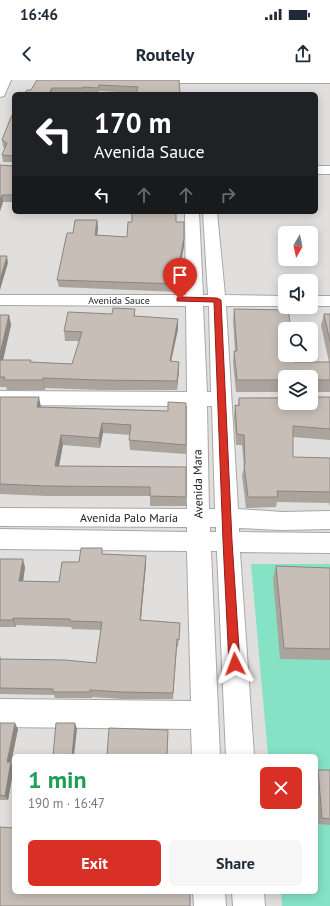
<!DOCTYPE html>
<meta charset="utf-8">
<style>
body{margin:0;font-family:"PT Sans",sans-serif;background:#f6f6f7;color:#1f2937;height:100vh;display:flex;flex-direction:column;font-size:15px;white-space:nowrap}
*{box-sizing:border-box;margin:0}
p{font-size:13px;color:#747a83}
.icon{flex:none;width:22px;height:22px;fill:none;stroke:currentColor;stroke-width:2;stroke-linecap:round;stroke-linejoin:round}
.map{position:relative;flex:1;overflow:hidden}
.side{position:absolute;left:12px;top:674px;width:306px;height:140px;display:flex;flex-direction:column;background:#fff;border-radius:6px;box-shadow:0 2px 10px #0003}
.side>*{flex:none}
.banner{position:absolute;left:12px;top:12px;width:306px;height:122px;border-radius:6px;box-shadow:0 2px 10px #0003;background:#202124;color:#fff;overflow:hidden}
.needle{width:26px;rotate:189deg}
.controls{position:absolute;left:278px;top:146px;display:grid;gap:8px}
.controls a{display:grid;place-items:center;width:40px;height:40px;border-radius:6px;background:#fff;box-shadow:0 2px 10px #0003;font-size:20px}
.pin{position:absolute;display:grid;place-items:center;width:34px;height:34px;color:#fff;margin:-41px -17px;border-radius:50% 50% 50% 0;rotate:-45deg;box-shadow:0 0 4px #0007}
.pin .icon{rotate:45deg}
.me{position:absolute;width:44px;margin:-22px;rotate:357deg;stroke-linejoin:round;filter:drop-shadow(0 0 3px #0008)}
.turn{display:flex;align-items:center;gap:14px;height:84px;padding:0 16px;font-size:18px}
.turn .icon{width:52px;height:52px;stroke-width:2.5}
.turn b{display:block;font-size:28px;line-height:34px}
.lanes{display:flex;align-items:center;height:38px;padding:0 16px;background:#0003;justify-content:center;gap:20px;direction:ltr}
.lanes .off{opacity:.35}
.round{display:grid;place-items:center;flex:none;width:42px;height:42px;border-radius:6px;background:#f6f6f7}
.summary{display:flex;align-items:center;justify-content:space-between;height:68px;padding:0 16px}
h1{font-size:24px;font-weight:700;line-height:30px;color:#1e9e55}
.primary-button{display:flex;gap:8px;margin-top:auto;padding:8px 16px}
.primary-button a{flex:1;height:46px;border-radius:6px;background:#d93025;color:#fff;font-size:16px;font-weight:700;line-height:46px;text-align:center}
.primary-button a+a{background:#f6f6f7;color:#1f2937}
.status{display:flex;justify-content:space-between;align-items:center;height:28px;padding:0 20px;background:#fff;direction:ltr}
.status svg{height:11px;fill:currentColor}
header{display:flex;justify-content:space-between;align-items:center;height:52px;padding:0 16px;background:#fff;font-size:18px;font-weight:700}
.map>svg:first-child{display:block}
.residential{fill:#e0dfde;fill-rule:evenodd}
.pitch{fill:#85e2c5}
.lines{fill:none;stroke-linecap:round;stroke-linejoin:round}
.street-casing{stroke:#a8a8a8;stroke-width:2}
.path{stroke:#fe866d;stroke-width:2;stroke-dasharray:1.5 1.5;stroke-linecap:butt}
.street{fill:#fff;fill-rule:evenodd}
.wall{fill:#aba49d}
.shaded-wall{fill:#8b8680}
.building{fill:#c7bfb7;stroke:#8b8680}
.route{fill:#d93025;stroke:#8d1f18}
.labels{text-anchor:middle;stroke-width:3;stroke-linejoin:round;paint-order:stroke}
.far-street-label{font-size:10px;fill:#212121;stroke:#fff}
.street-label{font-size:12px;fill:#212121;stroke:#fff}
</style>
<div class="status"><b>16:46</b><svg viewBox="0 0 49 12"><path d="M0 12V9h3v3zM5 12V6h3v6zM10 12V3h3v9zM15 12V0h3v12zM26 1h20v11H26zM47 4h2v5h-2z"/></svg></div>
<header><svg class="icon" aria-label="back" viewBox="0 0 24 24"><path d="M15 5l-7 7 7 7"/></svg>Routely<svg class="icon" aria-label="share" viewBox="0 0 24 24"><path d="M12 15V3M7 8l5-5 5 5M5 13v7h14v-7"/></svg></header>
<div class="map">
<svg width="330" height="826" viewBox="0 0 330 826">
<rect width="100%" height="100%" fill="#f2efe8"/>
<path class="residential" d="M0,0H330V826H0ZM14,14H316V132H14ZM285,153H311V179H285ZM285,201H311V227H285ZM285,249H311V275H285ZM285,297H311V323H285ZM14,676H316V812H14Z"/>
<path class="pitch" d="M251,484H330V826H282L281,812H316V676H268Z"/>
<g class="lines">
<g class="street-casing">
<path id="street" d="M0,0H11L4,16L0,17Z
M135,0H330V3H141L137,2Z
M316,86H330V94H316Z
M185,132H199L203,215H208L203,132H217L225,215L285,216V226H226L238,429L282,432L330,431V449L282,450L239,448V452L330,453V473L240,472L254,676H226L217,471H211L220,676H192L191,649L0,647V619L191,621L187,471L0,469V449L187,452V447L0,446V428L187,429V326L0,325V311L187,312L186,226L0,225V215H186ZM203,226H209L211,312H207ZM207,326H212L215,429H209ZM210,447H216V452H210Z
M311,216H330V226H311Z
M193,812H225L226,826H194Z
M232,812H264L265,826H233Z"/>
</g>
<path class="path" d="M293,230L304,231"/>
<use href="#street" class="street"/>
</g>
<path class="wall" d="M37,0H179L136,13L99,11V14L84,13L83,14H52L31,10Z
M14,32V122H3L0,131V85L14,86V82H3L2,75L5,68L3,67L2,60Z
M97,140L98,148L97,155L127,157L176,142L184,166L180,187L178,212L59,207L57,200L73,153Z
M135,229V236L178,249L171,281L179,282L177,310H100L45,308V310H7L6,307H0V235H9L11,245L3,280L31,282L72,284L79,261H65L64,251L112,234Z
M234,229L294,282H329L321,245L324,234H330V312H312L285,297V312H236L233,282L234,271H235L233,240Z
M0,317L41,327L168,331L186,365V374L130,370L129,360L130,355L103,353L100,368L63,365L59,386L186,387V426H150V416H47L0,414Z
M330,317V360L293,357V377L330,378V427L329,423L277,422L276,427L246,428L242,395L244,387L242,365H236L234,336L235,325H238L239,318Z
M103,474L146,476V484L141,540L180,543L178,567H177L173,619H122L92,617V618H55L54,615L0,614V575L1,579L96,583L101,550L72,549L71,547L16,545V547H0V479L25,487L23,501L59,502L79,482Z
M276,486L330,488V580L280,579L273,499Z
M0,643L18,649L11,683L14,687L8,720H0Z
M318,690H330V745L318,744L316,724V693Z"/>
<path class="shaded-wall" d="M52,8V14H49Z
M2,115L3,122L0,131V120Z
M97,140L98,148L96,163L95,155Z
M184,158V166L180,187L178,212L180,179Z
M7,176L8,183L0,210V200Z
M9,235L11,245L1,289L0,285V274Z
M178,239V249L169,291L170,281Z
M179,282V292L177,310V301Z
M43,298L45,308V310L43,300Z
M39,317L41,327L39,337L37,327Z
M102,343L103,353L100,368L99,358Z
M61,355L63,365L57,396L55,386Z
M146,476V484L140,548V540Z
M23,479L25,487L22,509L19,501Z
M13,538L16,545V547L13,540Z
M15,643L18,649L11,683L14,687L8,720L5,716L7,682Z
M75,643L77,649L74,676H72Z"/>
<path class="building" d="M37,0H179L180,14H136L138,7L99,5L98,8L83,7V8H52L49,14H24L27,10H31Z
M14,32V115H2L0,120V85L14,86V76L2,75L7,63L2,60L11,37Z
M153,132H176V142H184V158L180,179L178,204L57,200L67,153H73L75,140H97L95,155L127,157L128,142H132V133H153Z
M0,176H7L0,200Z
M113,228L135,229L134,236L178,239L170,281L179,282L177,301L98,300L43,298V300H4L5,297H0V280H31L30,282L72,284L82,252L64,251L68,232L112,234Z
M234,229L288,230L291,249H285V275H294V282H330V300H314L312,302V310L311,311V297H285V300H237L234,271H237Z
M324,234H330V262Z
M0,235H9L0,274Z
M0,317H39L37,327L168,331V322L186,323V365L129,360L131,345L102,343L99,358L61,355L55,386L186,387V417L150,416V407L45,406L0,404Z
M311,317H330V349L293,346V377L330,378V412L277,411L278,417H248L244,385H245L244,355L237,354L235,325L239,326V318H285V323H311Z
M81,468H102V474L146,476L140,540L180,543L179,560L177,559L173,613L121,612L90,610V612H53V609L0,608V579L65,580L96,583L102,542L70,541V539L13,538V540H0V479H23L19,501L59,502L62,482H79Z
M276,486L330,488V569L284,568Z
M0,643H15L7,682H11L5,716L0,715Z
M56,643H75L72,676H53Z
M109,648L168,650L167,676H107Z
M318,690H330V739L322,738Z
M0,747L14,748V812H190V826H0Z"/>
<path class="route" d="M180,217L217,218L221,220L232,461L240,584L239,587L235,589L231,587L229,584L223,461L214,222L177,221V218Z"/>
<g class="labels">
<g class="far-street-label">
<text x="119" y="224">Avenida Sauce</text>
</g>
<g class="street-label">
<text transform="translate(198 404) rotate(-91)" y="4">Avenida Mara</text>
<text x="129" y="442">Avenida Palo María</text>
</g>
</g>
</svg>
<div class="controls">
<a><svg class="needle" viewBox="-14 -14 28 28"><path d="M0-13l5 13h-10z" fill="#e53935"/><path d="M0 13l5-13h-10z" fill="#747a83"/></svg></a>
<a><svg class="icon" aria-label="sound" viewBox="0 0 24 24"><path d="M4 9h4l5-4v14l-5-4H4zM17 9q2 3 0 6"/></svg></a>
<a><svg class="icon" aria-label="search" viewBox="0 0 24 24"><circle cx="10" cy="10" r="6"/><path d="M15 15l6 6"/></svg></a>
<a><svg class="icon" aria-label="layers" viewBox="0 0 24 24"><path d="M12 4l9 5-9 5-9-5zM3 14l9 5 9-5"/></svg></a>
</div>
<div class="pin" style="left:180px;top:219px;background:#d93025"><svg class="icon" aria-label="arrive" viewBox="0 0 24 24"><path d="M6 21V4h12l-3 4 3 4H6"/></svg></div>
<svg class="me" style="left:235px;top:584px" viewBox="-20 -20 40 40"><path d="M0-17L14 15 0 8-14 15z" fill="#d93025" stroke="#fff" stroke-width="4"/></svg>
<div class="banner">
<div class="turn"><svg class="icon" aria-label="left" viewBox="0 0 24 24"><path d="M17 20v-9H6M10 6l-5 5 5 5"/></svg><div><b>170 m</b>Avenida Sauce</div></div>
<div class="lanes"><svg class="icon" aria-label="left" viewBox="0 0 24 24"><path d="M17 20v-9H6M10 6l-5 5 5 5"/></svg><svg class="icon off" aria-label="ahead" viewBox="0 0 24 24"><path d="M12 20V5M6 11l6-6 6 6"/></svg><svg class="icon off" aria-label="ahead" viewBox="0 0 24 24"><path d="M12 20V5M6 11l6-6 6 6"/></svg><svg class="icon off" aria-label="right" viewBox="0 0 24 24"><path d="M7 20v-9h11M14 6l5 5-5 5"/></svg></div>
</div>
<section class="side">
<div class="summary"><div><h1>1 min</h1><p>190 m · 16:47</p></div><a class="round" style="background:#d93025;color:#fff"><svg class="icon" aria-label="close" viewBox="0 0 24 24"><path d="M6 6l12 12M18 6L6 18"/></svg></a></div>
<div class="primary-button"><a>Exit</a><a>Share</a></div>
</section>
</div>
